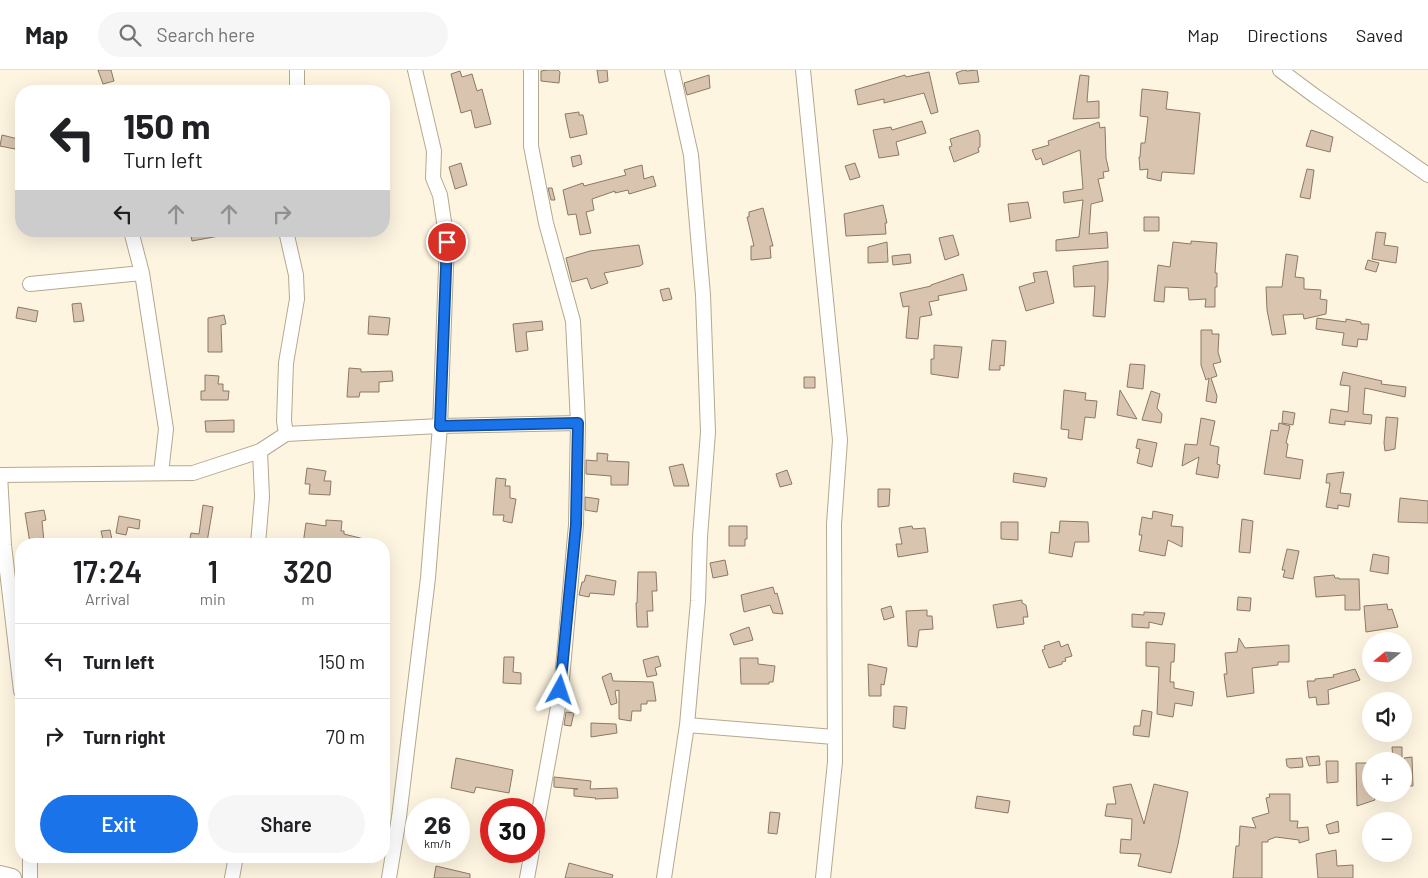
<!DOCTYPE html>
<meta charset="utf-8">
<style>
body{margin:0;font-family:Barlow,sans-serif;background:#f6f6f6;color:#202124;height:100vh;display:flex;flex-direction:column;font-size:19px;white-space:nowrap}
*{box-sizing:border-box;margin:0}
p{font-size:16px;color:#757577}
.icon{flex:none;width:28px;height:28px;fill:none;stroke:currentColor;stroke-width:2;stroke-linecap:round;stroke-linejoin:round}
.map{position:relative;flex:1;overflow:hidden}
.panel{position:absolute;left:15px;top:468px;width:375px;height:325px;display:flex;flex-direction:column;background:#fff;border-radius:20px;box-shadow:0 5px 20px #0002}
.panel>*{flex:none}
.hud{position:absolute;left:15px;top:15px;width:375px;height:152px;border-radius:20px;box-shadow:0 5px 20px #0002;background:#fff;color:#202124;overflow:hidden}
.needle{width:32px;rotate:252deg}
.buttons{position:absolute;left:1362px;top:562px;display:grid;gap:10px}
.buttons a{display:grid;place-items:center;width:50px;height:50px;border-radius:50%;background:#fff;box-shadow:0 5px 20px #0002;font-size:25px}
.speed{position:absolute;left:405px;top:728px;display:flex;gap:10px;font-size:25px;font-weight:700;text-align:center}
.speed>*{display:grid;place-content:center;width:65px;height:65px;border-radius:50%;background:#fff;box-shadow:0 5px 20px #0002;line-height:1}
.speed small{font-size:12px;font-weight:400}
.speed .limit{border:8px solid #d22;background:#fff;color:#111}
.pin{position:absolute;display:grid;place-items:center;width:42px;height:42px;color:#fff;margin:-21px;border:2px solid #fff;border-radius:50%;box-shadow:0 1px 5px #0007}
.me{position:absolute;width:55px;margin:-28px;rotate:5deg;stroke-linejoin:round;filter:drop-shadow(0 0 4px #0008)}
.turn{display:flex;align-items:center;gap:18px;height:105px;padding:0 25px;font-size:22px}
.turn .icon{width:65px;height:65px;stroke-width:2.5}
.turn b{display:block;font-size:35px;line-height:42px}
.lanes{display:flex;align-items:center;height:48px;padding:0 25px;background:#0003;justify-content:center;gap:25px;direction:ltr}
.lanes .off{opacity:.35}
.eta{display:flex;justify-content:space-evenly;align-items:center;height:85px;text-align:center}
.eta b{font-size:30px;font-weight:600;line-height:35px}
.button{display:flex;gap:10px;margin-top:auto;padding:10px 25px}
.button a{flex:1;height:58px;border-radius:30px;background:#1a73e8;color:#fff;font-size:20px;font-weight:600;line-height:58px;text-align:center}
.button a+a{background:#f6f6f6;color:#202124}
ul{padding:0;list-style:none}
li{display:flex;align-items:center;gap:15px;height:75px;padding:0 25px;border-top:1px solid #e0e0e0}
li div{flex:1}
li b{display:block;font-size:19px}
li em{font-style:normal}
header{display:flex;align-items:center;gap:30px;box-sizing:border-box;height:70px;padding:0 25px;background:#fff;border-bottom:1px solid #e0e0e0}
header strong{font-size:24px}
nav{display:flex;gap:28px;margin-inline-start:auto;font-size:18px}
.search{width:350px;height:45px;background:#f6f6f6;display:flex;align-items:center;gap:12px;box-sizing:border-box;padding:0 18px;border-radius:28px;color:#757577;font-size:19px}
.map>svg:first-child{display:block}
.building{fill:#d9c5af;stroke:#8b7964}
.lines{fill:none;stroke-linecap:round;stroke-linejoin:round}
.minor-casing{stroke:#b3a990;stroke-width:16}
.tertiary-casing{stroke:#b3a990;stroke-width:20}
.minor{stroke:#fff;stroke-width:14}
.tertiary{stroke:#fff;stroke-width:18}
.route-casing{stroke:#114b97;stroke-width:12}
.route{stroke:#1a73e8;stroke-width:9}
</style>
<header>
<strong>Map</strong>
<div class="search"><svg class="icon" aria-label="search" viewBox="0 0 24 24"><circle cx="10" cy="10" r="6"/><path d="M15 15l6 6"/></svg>Search here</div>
<nav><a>Map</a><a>Directions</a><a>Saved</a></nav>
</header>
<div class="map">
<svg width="1428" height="808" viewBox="0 0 1428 808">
<rect width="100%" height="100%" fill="#fdf5e0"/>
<path class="building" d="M98,0H111L114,11L103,14Z
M547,0H558L560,2L559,13L541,11V1Z
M597,0H607L608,11L599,13Z
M964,0L967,1L977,0L979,12L959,14L956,3Z
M460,1L462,7L472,4L477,21L482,19L491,54L475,58L471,40L461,43L451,4Z
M929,2L938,42L931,44L924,23L884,33V29L858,35L855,20L905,5L906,7Z
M709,5L710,18L687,25L684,13Z
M1080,5L1089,6L1087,32L1099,31V48L1073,49Z
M1142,19L1168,22L1166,39L1200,43L1194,104L1162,102L1161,111L1147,108L1148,99L1140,100L1139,87H1140L1141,73H1145L1148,47L1140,46Z
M579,42V45H583L587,64L570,68L565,44Z
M922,51L926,63L896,72L899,85L879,88L873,60L891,57L892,60Z
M1099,52L1100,58L1105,57L1106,88L1109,101L1103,102L1104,108L1098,109L1103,131L1091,134L1089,164L1107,162L1108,178L1056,181V170L1079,167L1083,130L1064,133L1063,122L1083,119L1080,80L1043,95L1041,88L1036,90L1032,80L1049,75L1048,71Z
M978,60L980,65V77L978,78L979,82L954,92L949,77L952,76L950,69Z
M1311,60L1333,67L1330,82L1306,76Z
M2,65L18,69L15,79L0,76Z
M580,85L582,94L573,97L571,87Z
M461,93L467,115L455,119L449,97Z
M855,93L860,107L850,110L845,96Z
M642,95L644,109L653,106L656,116L629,124L628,120L615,123V121L592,129L594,140L586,142L591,163L580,165L576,144L568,145L563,120L583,113L584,116L626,105L624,100Z
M1307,99L1314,100L1310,129L1300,127Z
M548,118H552L555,130H551Z
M1028,132L1031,148L1010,152L1008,134Z
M883,135L887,153H885L886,164L846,166L844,144Z
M763,138L773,176H770L771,188L751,190V176H754L747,147H749V142Z
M1144,147H1159V161H1144Z
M190,161H219V166L192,171Z
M1376,162L1386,163L1384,175L1398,177L1396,193L1372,189Z
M953,165L959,185L945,190L939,168Z
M1191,171L1217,173L1215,203H1217V217H1215V237H1205L1206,229L1189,230L1188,218L1165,217L1164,232L1154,231L1158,195L1170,197L1173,172L1191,174Z
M887,172L888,192L868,193V177Z
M639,175L643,194L640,196L604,203L608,213L591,219L587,208L572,212L566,188L590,181Z
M910,184L911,193L893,195L892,186Z
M1286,184L1298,186L1295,207L1304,208V219L1321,220L1320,229L1327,230L1326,244L1304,249L1303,244L1283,245L1286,264L1272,265L1267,240L1266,217H1282Z
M1368,190L1379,193L1376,202L1365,199Z
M1108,191V209L1105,247L1093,246L1095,216L1074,217L1073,196Z
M1047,201L1054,233L1026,241L1019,217L1035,212L1033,203Z
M963,204L967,220L938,226L939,230L929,232L932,245L920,247L918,269L906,268L909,236L903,237L900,223L931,216V215Z
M669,218L672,229L663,231L660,220Z
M81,233L84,251L74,252L72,234Z
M18,237L38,241L36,252L16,248Z
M224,245L226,254L221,255L222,282H208V248Z
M369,246L390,248L388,265L368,264Z
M1317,248L1346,252V249L1361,252V254H1369L1367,270L1358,269L1357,277L1342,275L1344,263L1316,259Z
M542,251L543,260L526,262L528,280L516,282L513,254Z
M1201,260H1212V264H1219L1218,282L1221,292L1213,294L1217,306L1211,308L1217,326L1216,333L1206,331L1209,308L1206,310L1201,295Z
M992,270L1006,271L1004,296L1000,295V300H989Z
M934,275L962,277L958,308L931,304V289H934Z
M1130,294L1145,295L1143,319L1127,317Z
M349,298L361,299V302L392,301L393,311L379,312V322H360L359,327H347Z
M1343,302L1382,311L1381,314L1406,317L1405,327L1365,318L1363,344L1372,345L1371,354L1345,351V355L1329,353L1331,339L1348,342L1350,316L1340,315Z
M205,305L219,306L218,314H223V321H229L228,330H201V321H205Z
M804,307H815V318H804Z
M1064,320L1086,323L1085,330L1097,331L1095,348L1085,347L1082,370L1068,368L1069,360L1061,359Z
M1120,320L1137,349L1117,345Z
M1151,321L1160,324L1157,338L1162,344L1161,353L1142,350Z
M1283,341L1295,343L1293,355L1282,353Z
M1386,347L1398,348L1395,379L1385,381L1384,373Z
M1201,348L1215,351L1210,375L1219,377L1217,394L1220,395L1218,408L1196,404L1199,387L1182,396L1185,374L1197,375Z
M234,350V362H206L205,351Z
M1279,353L1290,356L1286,373L1288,374L1286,387L1303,390L1300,409L1264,404L1271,360L1278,361Z
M1138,369L1157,373L1152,397L1137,393L1140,379L1136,378Z
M597,383L608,384L607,391L629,392L628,415H611V406L586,404V390L597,391Z
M683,394L689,416H674L669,397Z
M307,398L326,401L324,411H331L330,425L309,424L310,414H305Z
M787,400L792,414L780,417L776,404Z
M1344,402L1340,423L1351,424L1349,437L1338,435V439L1326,437L1330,413H1326L1327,404Z
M1014,403L1047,408L1045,417L1013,412Z
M496,408L506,409L505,416H510V428L516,429L512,453L503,451L504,445H493Z
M878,419H890L889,436L878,437Z
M585,427L599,429L597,442L585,440Z
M1400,428L1428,431V453L1398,452Z
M203,435L213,437L207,472L200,470L199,474H189L191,463L199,464Z
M44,440L46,450L42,451L44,472L30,473L25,443Z
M1153,441L1173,445L1171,456L1183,457L1182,477L1168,470L1165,486L1139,481L1142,465H1139L1142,447L1152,449Z
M119,446L140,450L139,459L128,457L126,465L116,463Z
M1242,449L1253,451L1250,483L1239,482Z
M326,450L342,451L341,461H344V464L368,470V474H303L306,453L326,456Z
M1060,451L1088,452L1089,472H1075L1072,487L1049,483L1051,462L1059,463Z
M1001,452H1018V470L1001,469Z
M729,456H747V469H745V476H729Z
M912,456L913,459L925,458L928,482L898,487L896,474H902L899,458Z
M110,460L113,474H104L101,461Z
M1287,479L1299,481L1293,509L1283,507L1285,500H1282Z
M1373,484L1389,487L1388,504L1370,501Z
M725,490L728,505L713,508L710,493Z
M638,502H656L657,521H652L653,541H647L648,557H637L636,533H637Z
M586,505L616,511L614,525L590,523L589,527L579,525L582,512H584Z
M1334,505L1335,508H1339V509H1359L1360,540H1345V525L1316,527L1314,507Z
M773,517L775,524L777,523L783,544L773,543L770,535L744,542L741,525Z
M1238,527L1251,528L1250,541L1237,540Z
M1022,530V533L1026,535L1028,547H1023L1024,554L997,558L993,535Z
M1387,534L1388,540L1392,539L1398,557L1366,562L1364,536Z
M891,536L894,547L884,550L881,539Z
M927,540V546H932L933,559L919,560L917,577L908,576L906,541Z
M1144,542L1165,543L1162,555L1149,552V558L1132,557V544L1144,545Z
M749,557L753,570L734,575L730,564Z
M1239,568L1245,578L1289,575V592H1278V595L1252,598L1254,623L1227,627L1224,604H1227L1225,583L1237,582Z
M1059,571L1061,577L1068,574L1072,586L1065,588L1066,591L1062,592V594L1049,598L1042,580L1045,579L1044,576Z
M1146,572L1175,574L1174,592H1171L1170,612H1174V618L1194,622L1192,636L1175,633L1173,647L1157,644L1159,597L1146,596Z
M658,586L661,596L655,598L657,605L647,607L643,590Z
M504,587H514L513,602L521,603V614L503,613Z
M740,588H758V594L775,596L773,612H769V614H741Z
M868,594L887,598L884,615L881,614V626H869Z
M1355,599L1360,610L1328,620L1329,634L1317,635L1316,627L1309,628L1307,611H1315V609L1334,607L1333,605Z
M611,603L613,611L653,612L656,631H647V634H641V641H632L631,651L619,649V620L615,621L617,633L611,635L602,607Z
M894,636L907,637L905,659L893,657Z
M1142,640L1152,642L1149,667L1133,665L1134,656H1140Z
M566,642L574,643L571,656L564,655Z
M591,653L616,654L617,663L591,667Z
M1392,677H1402V689H1393Z
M1319,686L1320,695L1309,696L1306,687Z
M1412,687L1413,716H1404V688Z
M456,688L513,700L509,723L476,717L474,723L451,718Z
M1302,688L1303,697L1290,698L1287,696L1286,689Z
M1326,691H1338V712L1327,713Z
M1356,693H1371V724H1373L1375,730L1357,736Z
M554,707L591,711L590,719L617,718L618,728L595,729L596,728L574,726V719H578L554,717Z
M1131,714L1144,754L1154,714L1188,722L1178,774L1171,803L1138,796L1141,784L1120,783L1121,769L1131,770L1132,749L1105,746L1107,734H1116L1113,717Z
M1269,724H1290V751H1298L1297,758L1308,757L1309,770L1299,773V770L1276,767L1268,770V772H1262V808H1233L1236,776H1239L1240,756L1256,758L1252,748L1269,743L1266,728L1270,727Z
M977,726L1010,731L1008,743L975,738Z
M770,742L780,743L777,764L768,763Z
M1338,751L1339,762L1329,764L1326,755Z
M1336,780L1337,796L1353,795V808H1318L1316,784Z
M569,793L613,805L612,808H565Z
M436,796L470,804V808H434Z"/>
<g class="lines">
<g class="minor-casing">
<path id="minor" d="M531,0V76L546,153L573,251L578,353L576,455L561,620L534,770
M803,0L840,370L834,454L835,692L823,808
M1280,0L1315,26L1428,105
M297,21V0
M131,161L142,203L166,359L161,403
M30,214L142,203
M286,364L284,351L286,293L297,229L296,205L286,161
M0,405L193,403L260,381L286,364L440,356L578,353
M0,405L4,475L21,621
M258,474L262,427L260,381
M687,655L834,667
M30,808V786
M232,808L236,786
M389,808L399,747L428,508L440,356L447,172L440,125L433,108L434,81L415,0
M527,808L532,781
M664,808L687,655L698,531L700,467L708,362L703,225L691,85L672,0"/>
</g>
<g class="tertiary-casing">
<path id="tertiary" d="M0,805L12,808"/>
</g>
<use href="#minor" class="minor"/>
<use href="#tertiary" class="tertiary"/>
</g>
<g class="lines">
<g class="route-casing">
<path id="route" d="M447,172L440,356L578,353L576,455L560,620"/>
</g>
<use href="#route" class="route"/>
</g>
</svg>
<div class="buttons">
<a><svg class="needle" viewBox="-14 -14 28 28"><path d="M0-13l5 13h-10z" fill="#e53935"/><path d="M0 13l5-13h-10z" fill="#757577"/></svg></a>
<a><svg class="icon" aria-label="sound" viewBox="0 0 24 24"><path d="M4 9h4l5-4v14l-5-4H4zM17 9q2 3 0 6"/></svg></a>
<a>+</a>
<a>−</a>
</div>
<div class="speed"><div>26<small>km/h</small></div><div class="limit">30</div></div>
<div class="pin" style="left:447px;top:172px;background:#d93025"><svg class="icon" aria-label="arrive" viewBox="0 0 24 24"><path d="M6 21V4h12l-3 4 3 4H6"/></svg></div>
<svg class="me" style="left:560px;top:620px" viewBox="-20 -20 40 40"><path d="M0-17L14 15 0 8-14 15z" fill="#1a73e8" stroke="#fff" stroke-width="4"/></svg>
<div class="hud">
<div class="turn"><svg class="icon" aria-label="left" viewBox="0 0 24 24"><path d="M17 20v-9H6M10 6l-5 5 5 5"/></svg><div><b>150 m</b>Turn left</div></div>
<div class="lanes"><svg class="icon" aria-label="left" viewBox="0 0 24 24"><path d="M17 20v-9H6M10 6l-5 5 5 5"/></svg><svg class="icon off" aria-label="ahead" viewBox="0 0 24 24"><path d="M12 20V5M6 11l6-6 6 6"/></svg><svg class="icon off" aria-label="ahead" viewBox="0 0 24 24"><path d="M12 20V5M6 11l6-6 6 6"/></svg><svg class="icon off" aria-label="right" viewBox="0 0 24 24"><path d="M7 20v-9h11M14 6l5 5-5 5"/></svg></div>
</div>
<section class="panel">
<div class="eta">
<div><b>17:24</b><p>Arrival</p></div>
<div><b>1</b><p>min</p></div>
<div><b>320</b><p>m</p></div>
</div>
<ul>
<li><svg class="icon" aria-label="left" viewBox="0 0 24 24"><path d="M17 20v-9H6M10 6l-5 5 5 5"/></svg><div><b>Turn left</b></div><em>150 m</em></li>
<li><svg class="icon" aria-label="right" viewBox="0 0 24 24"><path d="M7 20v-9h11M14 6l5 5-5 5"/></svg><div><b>Turn right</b></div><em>70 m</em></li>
</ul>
<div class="button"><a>Exit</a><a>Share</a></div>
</section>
</div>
